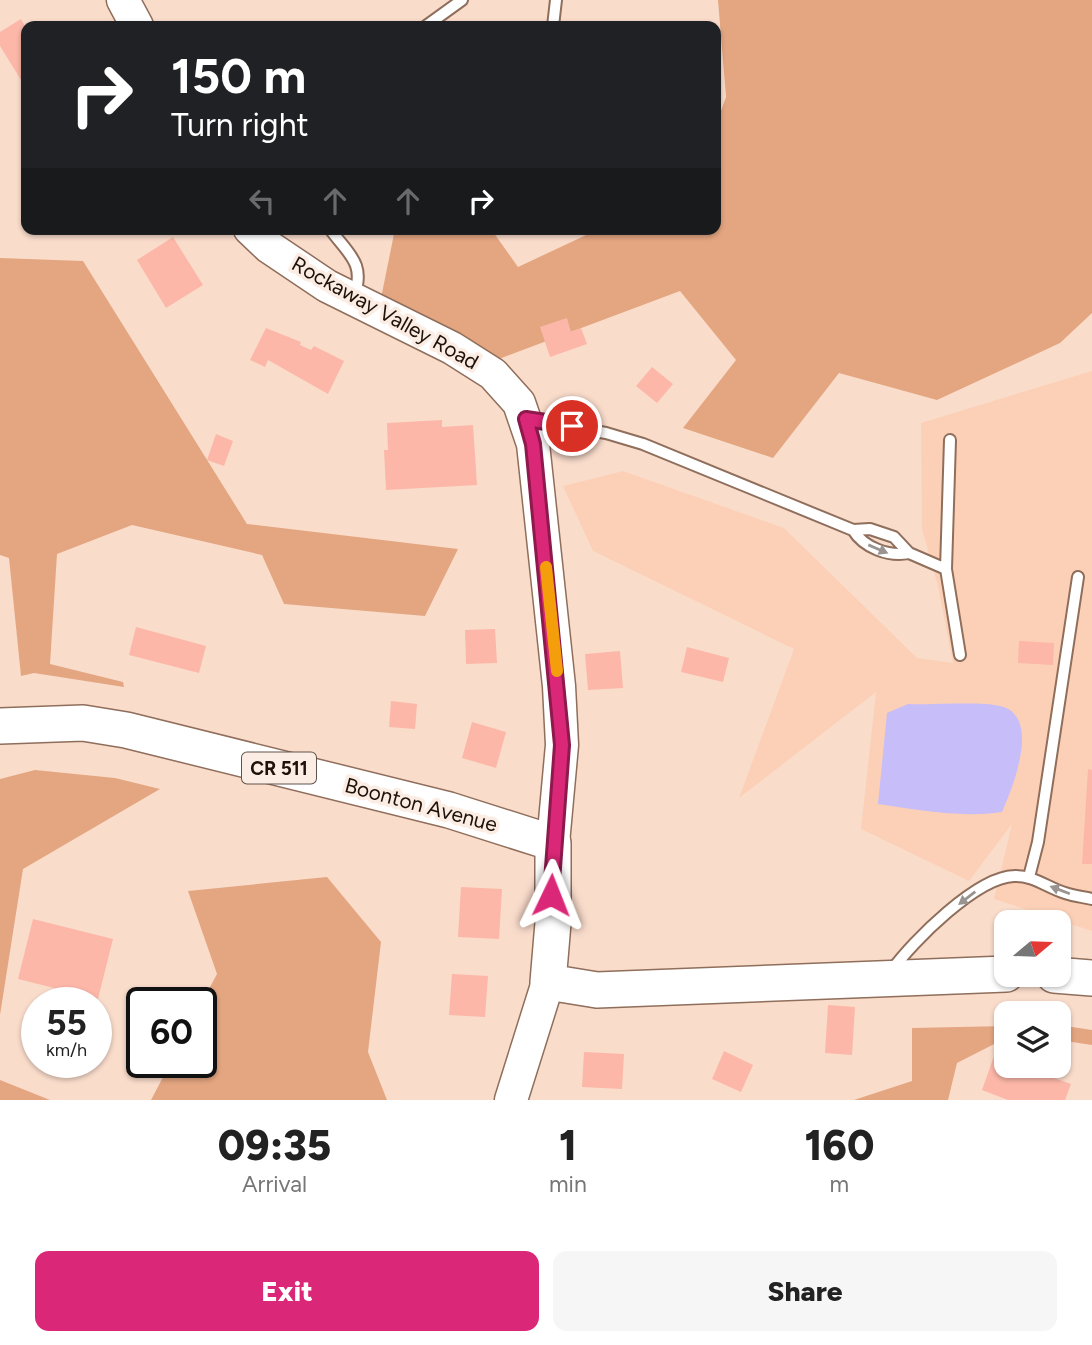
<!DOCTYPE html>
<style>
body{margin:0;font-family:Figtree,sans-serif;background:#f6f6f6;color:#222;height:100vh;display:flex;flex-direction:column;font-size:26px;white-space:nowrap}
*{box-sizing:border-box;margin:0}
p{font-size:23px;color:#767676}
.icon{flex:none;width:38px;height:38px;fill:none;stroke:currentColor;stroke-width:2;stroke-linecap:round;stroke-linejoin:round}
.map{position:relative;height:1100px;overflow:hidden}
.panel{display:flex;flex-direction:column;background:#fff;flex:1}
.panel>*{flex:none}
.guide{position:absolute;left:21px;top:21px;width:700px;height:214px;border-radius:14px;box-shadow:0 2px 5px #0004;background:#202124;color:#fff;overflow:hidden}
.needle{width:46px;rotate:71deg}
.fabs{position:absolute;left:994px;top:910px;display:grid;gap:14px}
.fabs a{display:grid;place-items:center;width:77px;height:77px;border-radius:14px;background:#fff;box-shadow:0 2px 5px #0004;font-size:35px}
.speed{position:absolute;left:21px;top:987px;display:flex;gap:14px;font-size:35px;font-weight:700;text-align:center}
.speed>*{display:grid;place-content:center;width:91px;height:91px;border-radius:50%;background:#fff;box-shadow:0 2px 5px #0004;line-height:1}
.speed small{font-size:18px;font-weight:400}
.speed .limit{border:4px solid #111;border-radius:10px;background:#fff;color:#111}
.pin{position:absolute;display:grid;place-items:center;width:60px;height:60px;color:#fff;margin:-30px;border:4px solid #fff;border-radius:50%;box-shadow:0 2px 7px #0007}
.me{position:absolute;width:77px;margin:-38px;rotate:2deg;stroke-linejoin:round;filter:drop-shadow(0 0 5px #0008)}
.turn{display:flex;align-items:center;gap:24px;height:147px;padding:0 35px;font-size:32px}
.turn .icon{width:91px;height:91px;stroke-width:2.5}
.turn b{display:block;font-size:49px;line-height:60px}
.lanes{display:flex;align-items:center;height:66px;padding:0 35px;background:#0003;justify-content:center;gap:35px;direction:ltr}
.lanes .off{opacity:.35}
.eta{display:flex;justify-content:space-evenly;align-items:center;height:119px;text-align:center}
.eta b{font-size:42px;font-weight:800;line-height:49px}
.primary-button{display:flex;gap:14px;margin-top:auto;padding:14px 35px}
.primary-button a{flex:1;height:80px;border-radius:14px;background:#db2777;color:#fff;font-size:28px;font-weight:800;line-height:80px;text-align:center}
.primary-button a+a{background:#f6f6f6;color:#222}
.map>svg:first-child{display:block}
.built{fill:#fcd0b6}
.green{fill:#e4a681}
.water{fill:#c7bdf9}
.building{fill:#fcb7a8}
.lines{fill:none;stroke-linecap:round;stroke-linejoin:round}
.lane-casing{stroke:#8f6e5b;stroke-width:14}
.secondary-casing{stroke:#8f6e5b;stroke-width:35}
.primary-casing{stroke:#8f6e5b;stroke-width:38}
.lane{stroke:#fff;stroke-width:10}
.secondary{stroke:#fff;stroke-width:32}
.primary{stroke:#fff;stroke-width:35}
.oneway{fill:#999490}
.route-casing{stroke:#8e194d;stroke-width:18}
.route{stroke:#db2777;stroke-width:12}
.slow{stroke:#f59e0b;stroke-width:12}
.labels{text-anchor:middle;stroke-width:7;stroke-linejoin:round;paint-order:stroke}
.shield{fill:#fcede4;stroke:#60534b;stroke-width:2}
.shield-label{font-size:19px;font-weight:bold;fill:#1d1109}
.street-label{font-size:21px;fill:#1d1109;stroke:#fcede4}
</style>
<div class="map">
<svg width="1092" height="1100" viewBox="0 0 1092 1100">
<rect width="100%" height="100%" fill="#fadccb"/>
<path class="built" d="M1092,371V931L994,899L1012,824L969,881L861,829L876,692L739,798L794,649L593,551L563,486L623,471L784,528L917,658L953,663L938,586L922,529L921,423Z"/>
<path class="green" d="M718,0H1092V313L1060,343L937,400L839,373L773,458L683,428L736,360L680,291L480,366L378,313L395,229H491L518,267L599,229H716V125L726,97Z
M0,258L83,261L247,524L458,549L425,616L284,604L262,555L132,525L57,554L50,664L123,682L124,687L34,673L21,676L9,558L0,555Z
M35,770L115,778L160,789L23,869L0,1015V779Z
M327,877L381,942L368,1052L387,1100H151L171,1062H201V1004L217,974L188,891Z
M1059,1025L1092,1030V1045L1059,1040Z
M1006,1026V1038L957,1063L948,1100H854L912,1081V1028Z
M0,1080L50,1100H0Z"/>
<path class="water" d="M908,704C931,705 980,701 1000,706C1042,715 1013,787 1002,812C960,818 919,810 878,804L887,713Z"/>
<path class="building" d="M21,19L26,28V77L21,80L0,46V32Z
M173,237L203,285L166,308L137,260Z
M567,318L571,332L581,328L587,344L550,357L540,327Z
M266,328L301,342L300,345L311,350L314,346L344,361L328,394L268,360L265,367L250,360Z
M652,367L673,384L657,403L636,386Z
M442,420V427L473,425L477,485L386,490L384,450H388L387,423Z
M216,434L233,441L224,466L207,460Z
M136,627L206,646L199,673L129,655Z
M495,629L497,663L466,664L465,630Z
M1019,641L1054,643L1053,665L1018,663Z
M687,647L729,658L723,682L681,672Z
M620,651L623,688L588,690L585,654Z
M391,701L417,704L415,729L389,727Z
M472,722L506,732L496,768L462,758Z
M1088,769L1092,770V864H1082Z
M461,887L502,889L499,939L458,937Z
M33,919L113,939L98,999L18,979Z
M452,974L488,976L485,1017L449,1015Z
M828,1005L855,1007L852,1055L825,1053Z
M724,1051L753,1065L741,1092L712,1079Z
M584,1052L624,1054L622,1089L582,1087Z
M994,1056L1006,1061V1066H1020L1071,1084L1065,1100H1008L982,1090Z"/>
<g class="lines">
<g class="lane-casing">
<path id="lane" d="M426,26L462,0
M553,26L556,0
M330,229C348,254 366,263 354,296
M529,420L606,433L643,444L853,530L870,529L894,537L909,553L946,569
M950,440L946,569L960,655
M853,530C864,548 889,557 909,553
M1029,877L1038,842L1078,577
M892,970C913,941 977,877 1014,876C1033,875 1048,888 1065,893C1074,896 1083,897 1092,899"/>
</g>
<g class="secondary-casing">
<path id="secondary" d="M123,0L137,26
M250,229L269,247L327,286L452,348L493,374L519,403L533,444L559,686L562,745L553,843
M511,1100L548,982"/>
</g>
<g class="primary-casing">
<path id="primary" d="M0,726L83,723L126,730L449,810L553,843V923L548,982L597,990L1006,974
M1054,975L1092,978"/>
</g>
<use href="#lane" class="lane"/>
<use href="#secondary" class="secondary"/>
<use href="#primary" class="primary"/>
</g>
<defs><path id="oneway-solid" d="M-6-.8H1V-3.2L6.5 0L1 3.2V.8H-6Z" transform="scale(1.75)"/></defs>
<g class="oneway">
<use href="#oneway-solid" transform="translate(878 549) rotate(23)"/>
<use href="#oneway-solid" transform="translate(1060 890) rotate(-159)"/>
<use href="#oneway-solid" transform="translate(967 898) rotate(142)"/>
</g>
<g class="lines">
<g class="route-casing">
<path id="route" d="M551,895L562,745L533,444L526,419L572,426"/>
</g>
<use href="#route" class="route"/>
<path class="slow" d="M546,567L557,671"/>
</g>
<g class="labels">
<rect class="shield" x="242" y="752.5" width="74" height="31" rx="5"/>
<g class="shield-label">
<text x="279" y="775">CR 511</text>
</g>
<g class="street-label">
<text transform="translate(385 313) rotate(29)" y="7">Rockaway Valley Road</text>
<text transform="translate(421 805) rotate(15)" y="7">Boonton Avenue</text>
</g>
</g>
</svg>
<div class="fabs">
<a><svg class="needle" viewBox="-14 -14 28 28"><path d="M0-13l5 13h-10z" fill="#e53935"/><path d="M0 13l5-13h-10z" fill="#767676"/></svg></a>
<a><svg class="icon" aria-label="layers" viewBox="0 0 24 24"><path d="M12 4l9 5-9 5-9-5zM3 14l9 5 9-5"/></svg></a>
</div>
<div class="speed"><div>55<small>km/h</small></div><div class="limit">60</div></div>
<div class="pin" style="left:572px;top:426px;background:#d93025"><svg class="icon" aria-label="arrive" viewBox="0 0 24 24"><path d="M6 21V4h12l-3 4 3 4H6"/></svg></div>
<svg class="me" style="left:551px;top:895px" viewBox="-20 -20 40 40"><path d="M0-17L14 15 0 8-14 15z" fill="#db2777" stroke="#fff" stroke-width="4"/></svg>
<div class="guide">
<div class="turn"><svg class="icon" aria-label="right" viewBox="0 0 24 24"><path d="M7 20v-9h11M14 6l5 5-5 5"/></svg><div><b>150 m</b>Turn right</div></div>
<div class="lanes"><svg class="icon off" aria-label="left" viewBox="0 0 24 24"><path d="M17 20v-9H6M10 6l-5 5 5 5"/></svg><svg class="icon off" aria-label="ahead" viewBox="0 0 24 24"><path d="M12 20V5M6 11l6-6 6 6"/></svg><svg class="icon off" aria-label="ahead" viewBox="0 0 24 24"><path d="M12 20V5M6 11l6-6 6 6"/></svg><svg class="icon" aria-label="right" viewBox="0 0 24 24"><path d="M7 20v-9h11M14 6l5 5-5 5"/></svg></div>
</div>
</div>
<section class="panel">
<div class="eta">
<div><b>09:35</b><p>Arrival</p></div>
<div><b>1</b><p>min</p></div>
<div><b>160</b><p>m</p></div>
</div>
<div class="primary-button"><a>Exit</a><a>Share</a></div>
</section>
